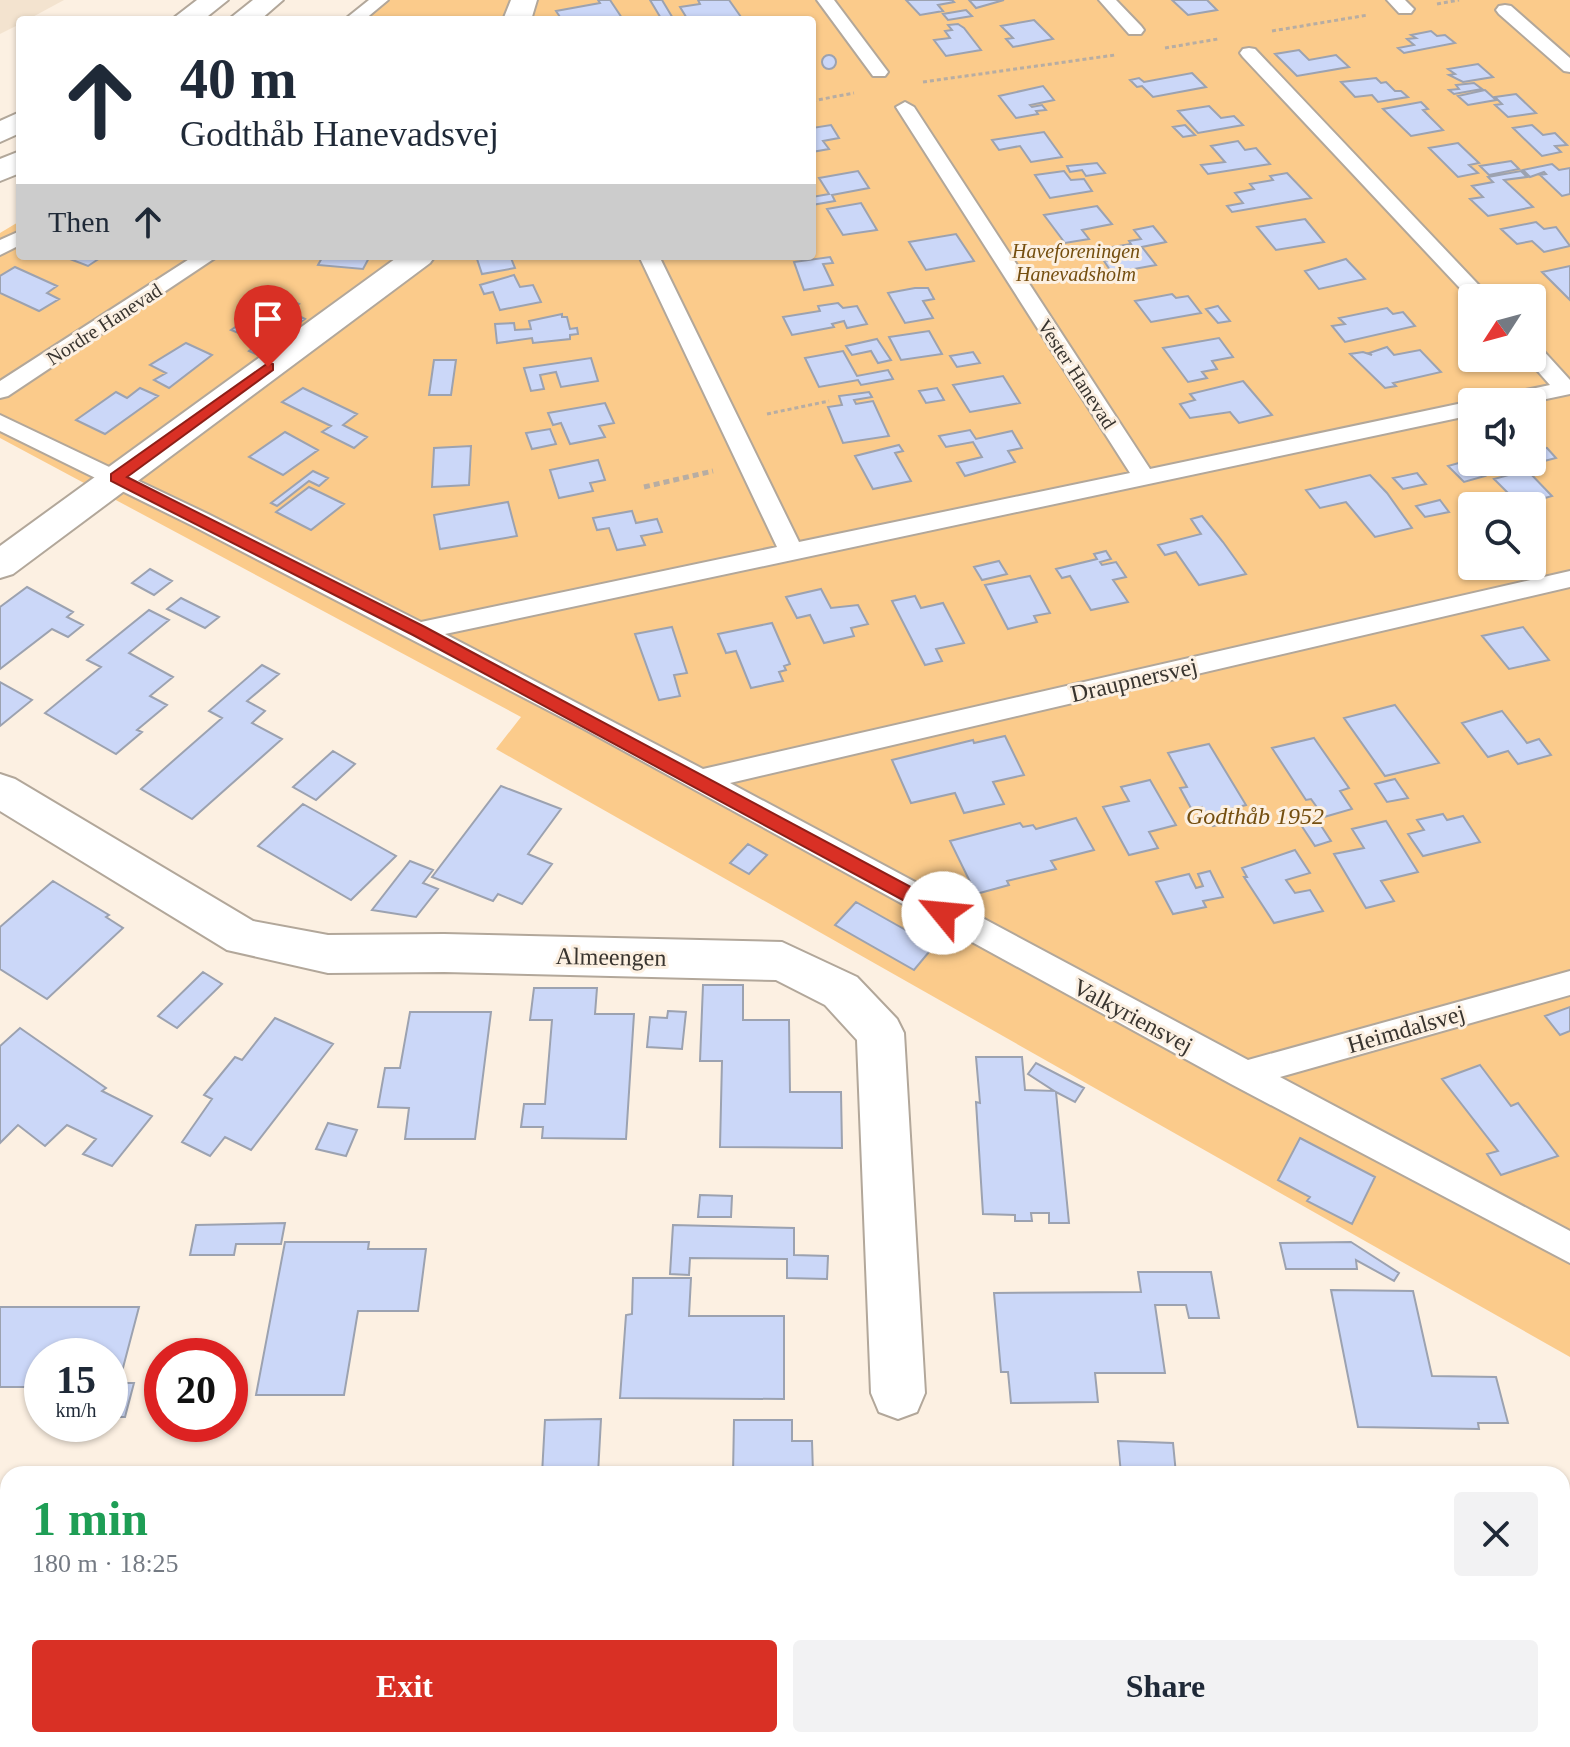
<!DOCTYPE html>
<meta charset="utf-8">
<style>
body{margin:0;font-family:"Times New Roman",serif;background:#f2f2f3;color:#1f2937;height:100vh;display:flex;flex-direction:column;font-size:30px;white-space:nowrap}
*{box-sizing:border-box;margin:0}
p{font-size:26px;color:#747a83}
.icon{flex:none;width:44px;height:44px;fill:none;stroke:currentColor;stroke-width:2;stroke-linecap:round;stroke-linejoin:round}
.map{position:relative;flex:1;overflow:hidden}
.side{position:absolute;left:0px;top:1466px;width:1570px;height:282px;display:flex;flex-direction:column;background:#fff;border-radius:24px 24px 0 0;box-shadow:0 2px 6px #0004}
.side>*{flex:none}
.top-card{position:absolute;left:16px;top:16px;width:800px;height:244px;border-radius:8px;box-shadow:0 2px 6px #0004;background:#fff;color:#1f2937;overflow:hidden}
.needle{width:52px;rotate:234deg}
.buttons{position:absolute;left:1458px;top:284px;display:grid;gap:16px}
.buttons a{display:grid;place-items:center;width:88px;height:88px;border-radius:8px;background:#fff;box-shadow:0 2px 6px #0004;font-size:40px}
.speed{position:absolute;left:24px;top:1338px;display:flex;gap:16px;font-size:40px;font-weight:700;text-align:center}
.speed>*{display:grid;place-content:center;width:104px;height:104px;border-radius:50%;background:#fff;box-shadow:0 2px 6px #0004;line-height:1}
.speed small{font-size:20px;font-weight:400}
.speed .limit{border:12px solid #d22;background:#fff;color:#111}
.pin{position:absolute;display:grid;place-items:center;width:68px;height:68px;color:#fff;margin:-82px -34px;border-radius:50% 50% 50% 0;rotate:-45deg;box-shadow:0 0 8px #0007}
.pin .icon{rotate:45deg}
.me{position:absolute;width:88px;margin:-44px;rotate:298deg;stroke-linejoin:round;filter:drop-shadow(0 0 6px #0008)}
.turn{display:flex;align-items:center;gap:28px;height:168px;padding:0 32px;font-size:36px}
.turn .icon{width:104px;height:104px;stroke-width:2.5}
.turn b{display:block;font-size:56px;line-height:68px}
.then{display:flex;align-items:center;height:76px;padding:0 32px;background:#0003;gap:16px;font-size:30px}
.round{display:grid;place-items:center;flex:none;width:84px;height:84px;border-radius:8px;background:#f2f2f3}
.summary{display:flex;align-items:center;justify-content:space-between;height:136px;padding:0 32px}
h1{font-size:48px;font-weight:800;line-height:60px;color:#1e9e55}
.action{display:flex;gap:16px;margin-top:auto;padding:16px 32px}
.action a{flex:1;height:92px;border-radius:8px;background:#d93025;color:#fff;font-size:32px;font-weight:800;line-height:92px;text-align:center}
.action a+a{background:#f2f2f3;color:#1f2937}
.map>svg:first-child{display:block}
.built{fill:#f3e3cf}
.green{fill:#fbcb8b;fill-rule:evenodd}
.building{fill:#cbd7f8;stroke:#9ca2b0;stroke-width:2}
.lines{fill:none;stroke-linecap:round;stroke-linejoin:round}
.service-casing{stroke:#b2a79a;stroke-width:4}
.minor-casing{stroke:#b2a79a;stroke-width:4}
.tertiary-casing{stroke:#b2a79a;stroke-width:4}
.path-far1{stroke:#b7ada3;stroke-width:3;stroke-dasharray:4 3;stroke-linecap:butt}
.path{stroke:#b7ada3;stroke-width:5;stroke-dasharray:6 4;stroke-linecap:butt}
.service{fill:#fff;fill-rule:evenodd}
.minor{fill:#fff;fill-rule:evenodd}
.tertiary{fill:#fff;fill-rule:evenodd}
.route{fill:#d93025;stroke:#8d1f18;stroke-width:2}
.labels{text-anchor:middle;stroke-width:6;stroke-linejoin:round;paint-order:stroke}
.far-park-label{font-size:20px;font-style:italic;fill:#744e0f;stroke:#fcf0e2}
.far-street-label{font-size:20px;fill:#38342f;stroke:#fcf0e2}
.street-label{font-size:24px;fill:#38342f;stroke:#fcf0e2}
.park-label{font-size:24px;font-style:italic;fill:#744e0f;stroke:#fcf0e2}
</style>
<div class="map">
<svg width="1570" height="1747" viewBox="0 0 1570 1747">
<rect width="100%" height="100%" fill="#fcf0e2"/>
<path class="built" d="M0,0H64L27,20H20V24L0,34Z"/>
<path class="green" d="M368,0H1570V1357L496,749L521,717L0,438V233L20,221V256H812V20H343ZM1472,298H1532V358H1472ZM1472,402H1532V462H1472ZM1472,506H1532V566H1472Z"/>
<path class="building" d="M598,0H610L622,18L562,20L556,11L600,3Z
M650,0H662L674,20H662Z
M698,0H729L741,17L688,20L680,7L700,4Z
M906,0H952L954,2L938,5L943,11L920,15Z
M969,0H1004L976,8Z
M1172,0H1207L1217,10L1188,15Z
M966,10L972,16L948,20L943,14Z
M1034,20L1053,39L1013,47L1006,39L1013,38L1001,26Z
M958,24L964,28L981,50L946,56L934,40L950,38L945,31L952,30L948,25Z
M1431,31L1437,36L1445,35L1455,43L1404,53L1398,48L1414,45L1407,39L1416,38L1411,35Z
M1299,50L1309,60L1336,55L1349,67L1297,76L1275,54Z
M822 62a7 7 0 1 1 14 0a7 7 0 1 1-14 0Z
M1478,64L1493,77L1463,82L1449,75L1455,74L1448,69Z
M1192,73L1206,87L1153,97L1142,86L1137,87L1130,80L1139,78L1144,82Z
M1376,78L1381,83L1386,82L1395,91H1401L1408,97L1378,102L1372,95L1355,97L1341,82Z
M1474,83L1482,89L1454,94L1449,90L1459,89L1456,85Z
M1043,86L1054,100L1030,105L1032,107L1042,105L1046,110L1036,111L1038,114L1016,118L999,96Z
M1485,90L1496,100L1468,105L1458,96Z
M1516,94L1536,113L1508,117L1495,105L1502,104L1495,97Z
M1421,102L1428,109L1423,110L1443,130L1411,136L1383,109Z
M1209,106L1221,118L1234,116L1243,125L1198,133L1178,111Z
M831,125L839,138L823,141L829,149L812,152V128Z
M1185,125L1195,135L1183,137L1173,127Z
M1532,125L1543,135L1555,133L1567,145L1555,146L1561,152L1542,156L1513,128Z
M1044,132L1062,157L1031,162L1020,146L999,150L992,140Z
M1238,141L1245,150L1256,148L1270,164L1208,174L1201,165L1225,162L1211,146Z
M1458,143L1479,163L1469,165L1478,173L1458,177L1429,148Z
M1511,161L1519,169L1489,175L1480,166Z
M1097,163L1105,173L1086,176L1082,170L1070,172L1067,166Z
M1552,164L1559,170L1570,168V194L1562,196L1540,175L1546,174L1544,172L1530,177L1523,170Z
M858,171L869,188L832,195L835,201L812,205V197L829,194L819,178Z
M1064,171L1071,180L1084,179L1092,191L1050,198L1035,175Z
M1521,171L1527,177L1504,180L1533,207L1488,216L1470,199L1483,197L1472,186L1493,182L1488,177Z
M1287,173L1311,198L1232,212L1227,206L1243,203L1235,193L1254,189L1250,184L1273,180L1270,176Z
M861,203L877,230L843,235L827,209Z
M1097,206L1112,224L1082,230L1089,239L1065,243L1044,215Z
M1305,219L1324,242L1276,250L1257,227Z
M1536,222L1544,229L1556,227L1570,246L1544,252L1532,241L1517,244L1501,229Z
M1153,226L1166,242L1142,247L1156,265L1112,273L1104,261L1114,259L1106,248L1131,244L1129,241L1141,239L1134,230Z
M956,234L974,261L926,270L909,242Z
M62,256H103L88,266Z
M323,256H370L363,269L318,265Z
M476,256H525L511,258L515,268L482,274Z
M830,257L833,263L823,264L833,285L804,290L794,262Z
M1346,259L1365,279L1319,289L1305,271Z
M1570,266V300L1542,272Z
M15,267L57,286L47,293L59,299L39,311L0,293V276Z
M514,275L520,287L533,285L541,302L500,310L493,292L484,294L480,285Z
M915,288H928L934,299L923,301L933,318L905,323L888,293Z
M1172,294L1176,298L1188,296L1201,313L1151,322L1135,301Z
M281,296L299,304L289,311L305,319L284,334L277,332L273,335L280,338L258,355L249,351L261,342L231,330Z
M838,303L843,308L857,306L867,324L847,328L844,321L832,324L834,327L792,335L783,317L820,311L818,306Z
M1218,306L1230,321L1218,323L1206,309Z
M1387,308L1393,314L1403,312L1415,326L1345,342L1332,326L1345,324L1339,318Z
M562,314V317H567L570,329L577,328L578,334L570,335V339L533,343L532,338L497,343L495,324L514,323L515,330L531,329L529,321Z
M929,331L942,354L901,360L889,337Z
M1219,338L1233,357L1212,361L1217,369L1202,372L1207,378L1188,382L1163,348Z
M877,339L891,360L878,363L871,351L852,355L846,346Z
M186,343L212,355L169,388L154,380L166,373L150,365Z
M1387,347L1394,355L1420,350L1441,372L1393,383L1396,386L1385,388L1350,354L1363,352L1372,355L1369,353Z
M843,351L857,376L888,370L893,379L861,385L858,380L819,387L805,358Z
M973,352L980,363L957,367L950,356Z
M591,358L598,381L561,387L556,372L540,375L544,389L531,391L524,368Z
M434,360H456L451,395H429Z
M1003,376L1020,403L970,412L953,385Z
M1243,381L1272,415L1239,423L1230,412L1190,418L1180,404L1195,400L1190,394Z
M140,388L158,396L105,434L76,420L116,392L127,398Z
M303,388L357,414L343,425L367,437L354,448L322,432L331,426L282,402Z
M937,388L944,400L926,403L919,391Z
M869,392L872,397L854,400L856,404L873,401L889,436L843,443L828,407L842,405L839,396Z
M605,403L614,423L599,426L605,437L570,444L561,423L553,425L548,413Z
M550,429L556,444L532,449L526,433Z
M970,430L976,439L1012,431L1022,448L1008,451L1015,462L965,476L957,463L982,457L973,442L946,447L939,436Z
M285,432L318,450L283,475L249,457Z
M899,445L903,451L895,453L911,481L873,489L855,456Z
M471,446L469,485L432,487L434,448Z
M1537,447L1547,448L1556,458L1525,466L1522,462H1532V448Z
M598,460L605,480L590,483L593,491L559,498L550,470Z
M1469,460L1485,476L1464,482L1448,466Z
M1527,470L1552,496L1524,504L1526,506H1485L1481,501L1509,494L1494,479Z
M313,471L328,478L319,486L309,481L277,506L271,503Z
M1417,473L1426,484L1403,489L1393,478Z
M1370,475L1387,493L1412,528L1375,537L1346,502L1320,508L1306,490Z
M309,487L344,504L311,530L276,512Z
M1440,500L1449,512L1425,517L1416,506Z
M508,502L517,536L440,549L434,515Z
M632,511L636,523L657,519L662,532L641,536L645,545L617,550L609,528L597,530L593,518Z
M1202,516L1223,542L1246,574L1199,585L1176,552L1165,555L1158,545L1201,534L1191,519Z
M1106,551L1111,559L1100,562L1102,565L1116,562L1126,577L1113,580L1128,602L1091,610L1070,576L1062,578L1056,569L1097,559L1094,554Z
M999,561L1007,574L982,580L974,567Z
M150,569L172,581L154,595L132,583Z
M1030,576L1050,613L1034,616L1037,622L1008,629L985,585Z
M27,587L73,612L67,617L83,625L68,637L52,629L0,669V607Z
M821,589L831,608L858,605L868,624L851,628L854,636L824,643L810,615L797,618L786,597Z
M915,596L921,608L943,603L964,643L936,649L942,661L925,665L892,601Z
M181,598L219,617L205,628L167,609Z
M149,610L169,620L129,653L173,677L150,696L167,705L137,730L142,732L116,754L45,713L101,667L87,660Z
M772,623L790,664L784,666L786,670L779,672L783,681L751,688L736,651L726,653L718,634Z
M672,627L687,673L674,675L680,696L659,700L635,634Z
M1523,627L1549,660L1509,669L1482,636Z
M262,665L279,674L247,701L265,711L252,723L282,739L192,819L141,789L222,718L209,711Z
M0,682L32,700L0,726Z
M1395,705L1439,763L1385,776L1344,718Z
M1502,711L1527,743L1539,739L1551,755L1518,764L1508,751L1488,757L1462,723Z
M1005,736L1024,775L993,782L1004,804L964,813L955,793L911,803L892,760L973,740L974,743Z
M1314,738L1349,788L1340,791L1352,809L1324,817L1311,799L1306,800L1272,748Z
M1209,744L1246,805L1222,811L1229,822L1213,826L1202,807L1192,810L1180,788L1187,787L1168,753Z
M333,751L355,764L316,800L293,787Z
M1395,779L1408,798L1387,802L1375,784Z
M1150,780L1176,825L1149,832L1158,848L1129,855L1103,807L1129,801L1121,787Z
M501,786L561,809L528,854L552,864L522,904L498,894L493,901L432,877Z
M303,804L396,856L351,900L258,846Z
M1443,814L1447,820L1463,816L1480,842L1423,856L1408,834L1424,830L1417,820Z
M1076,818L1094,850L1051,861L1056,869L1007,881L1009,885L976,894L950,841L1020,823L1023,827L1033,825L1036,829Z
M1316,818L1331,841L1315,846L1299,822Z
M1386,821L1418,872L1381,881L1394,901L1366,908L1334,854L1364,848L1352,829Z
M748,844L767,855L749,874L730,863Z
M1295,850L1310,873L1286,880L1295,893L1310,890L1323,911L1274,923L1244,877H1247L1242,868Z
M410,861L433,870L423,883L438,889L416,917L372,910Z
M1210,871L1223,897L1203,901L1206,907L1173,914L1156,882L1189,874L1196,888L1203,886L1198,874Z
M53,881L109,915L106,917L123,928L47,999L0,969V927Z
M856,902L934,946L914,970L835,925Z
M203,972L222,984L177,1028L158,1016Z
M703,985H743V1020H789L790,1092H841L842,1148L720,1147L722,1061H700Z
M534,988H597L595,1014H634L626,1139L542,1138L543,1127H521L524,1104H545L552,1020H530Z
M1570,1007V1031L1560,1035L1545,1016Z
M668,1011L686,1012L682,1049L647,1047L650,1017L667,1018Z
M410,1012H491L475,1139H405L409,1108L378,1107L385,1068H400Z
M275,1018L333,1044L251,1150L225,1137L210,1156L182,1142L212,1099L204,1095L235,1057L242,1060Z
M20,1028L106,1088L102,1091L152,1116L112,1166L83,1154L96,1139L67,1125L45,1146L18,1125L0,1143V1046Z
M976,1057H1022L1025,1090L1054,1091L1028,1074L1036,1063L1084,1088L1075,1102L1056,1092L1069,1223H1049V1213H1031L1032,1221H1015V1215L983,1214L976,1102L980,1103Z
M1480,1065L1511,1106L1518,1103L1558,1156L1501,1175L1487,1154L1498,1151L1442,1079Z
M328,1123L357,1130L346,1156L316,1149Z
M1300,1138L1375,1177L1352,1224L1307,1201L1310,1197L1278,1180Z
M700,1195L732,1196L731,1217H698Z
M285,1223L281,1244H236L234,1255H190L196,1225Z
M673,1225L794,1228V1255L828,1256L827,1279L787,1278V1259L690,1258L689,1275L670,1274Z
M285,1242H369L368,1249H426L418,1311H358L344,1395H256Z
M1351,1242L1399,1273L1394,1281L1356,1260L1357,1269H1286L1280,1243Z
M1138,1272H1211L1219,1318H1189L1186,1305H1155L1165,1373H1095L1098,1402L1011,1403L1008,1372H1001L994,1293L1141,1292Z
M633,1278H691L689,1316H784V1399L620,1398L626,1315L632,1314Z
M1331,1290L1413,1291L1432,1376L1496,1377L1508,1423H1478L1479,1429L1358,1427Z
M0,1307H139L119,1383H134L125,1417H110V1356H42V1387H0Z
M601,1419L598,1474H542L545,1420Z
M734,1420H792V1441H812L813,1474H733Z
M1118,1441L1173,1443L1176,1474H1121Z
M0,1540H8V1740H22L20,1747H0Z
M1562,1583L1570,1585V1675L1562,1673Z
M754,1740H861L862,1744L754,1745Z
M972,1740H1069L1070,1747H972Z
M1167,1740H1270L1271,1747L1167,1745Z
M1381,1740H1510L1511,1747L1482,1743V1747H1382Z"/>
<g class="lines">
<g class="service-casing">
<path id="service" d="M369,0H388L364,20H344Z
M817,0H834L888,72L885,76H873Z
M1099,0H1116L1141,26L1144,30L1141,34H1129Z
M1387,0H1405L1414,9L1411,13H1399Z
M1505,5L1511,6L1570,58V72L1564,71L1499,14L1496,10L1499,6Z
M1249,48L1255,49L1491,298H1472V301L1243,57L1240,53L1243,49Z
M905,102L914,107L1150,469L1472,401L1475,402H1472V415L445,634L703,769L1570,571V587L730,783L1248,1060L1570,971V995L1280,1077L1570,1231V1263L1231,1084L584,729L191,525L0,431V415L208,514L421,622L777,547L639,256H659L799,542L1130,473L896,107Z
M20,231V245L0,255V240Z
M194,256H218L8,396L0,398V381Z
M1532,346L1540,347L1570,380V394L1532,402H1489L1492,397L1550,385L1526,358H1532Z"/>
</g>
<g class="minor-casing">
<path id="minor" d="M511,0H537L531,20H503Z
M399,256H435L430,263L13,574L0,578V546Z
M0,774L15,779L253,921L328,935L444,934L782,942L857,977L897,1019L904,1033L925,1393L917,1412L898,1419L879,1412L871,1393L857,1040L825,1005L776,980L444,972L328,973L227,950L0,811Z"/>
</g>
<g class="tertiary-casing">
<path id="tertiary" d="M197,0H228L203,20H171Z
M253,0H283L260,20H228Z
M20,112V133L0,142V121Z
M20,151V173L0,181V159Z"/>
</g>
<path class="path-far1" d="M1437,4L1459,0
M1272,31L1368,15
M1165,48L1218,39
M923,82L1115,55
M812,101L854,93
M767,414L829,401"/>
<path class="path" d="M644,487L713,471"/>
<use href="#service" class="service"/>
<use href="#minor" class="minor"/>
<use href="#tertiary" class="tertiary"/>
</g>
<path class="route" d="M268,363L273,364V370L127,477L425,627L950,908L952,913L950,918H936L413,635L111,481V474Z"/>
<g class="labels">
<g class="far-park-label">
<text x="1076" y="258">Haveforeningen<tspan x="1076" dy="23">Hanevadsholm</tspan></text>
</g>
<g class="far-street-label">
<text transform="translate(104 324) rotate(-33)" y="7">Nordre Hanevad</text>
<text transform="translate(1077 374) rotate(57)" y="7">Vester Hanevad</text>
</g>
<g class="street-label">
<text transform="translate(1134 680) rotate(-13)" y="8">Draupnersvej</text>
<text transform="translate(611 957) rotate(1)" y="8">Almeengen</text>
<text transform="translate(1133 1016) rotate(28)" y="8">Valkyriensvej</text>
<text transform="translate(1406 1029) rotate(-16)" y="8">Heimdalsvej</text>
</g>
<g class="park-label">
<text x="1255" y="824">Godthåb 1952</text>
</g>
</g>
</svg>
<div class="buttons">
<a><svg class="needle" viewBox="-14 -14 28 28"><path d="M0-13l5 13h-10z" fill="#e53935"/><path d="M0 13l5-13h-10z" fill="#747a83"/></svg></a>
<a><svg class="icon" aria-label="sound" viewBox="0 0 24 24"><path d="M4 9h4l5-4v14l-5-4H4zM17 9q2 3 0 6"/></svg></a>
<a><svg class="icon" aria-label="search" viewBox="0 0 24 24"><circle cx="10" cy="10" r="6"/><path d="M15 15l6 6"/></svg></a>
</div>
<div class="speed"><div>15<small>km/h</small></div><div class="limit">20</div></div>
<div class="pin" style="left:268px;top:367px;background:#d93025"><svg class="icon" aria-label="arrive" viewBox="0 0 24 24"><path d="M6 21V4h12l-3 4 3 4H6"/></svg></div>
<svg class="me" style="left:943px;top:913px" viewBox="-20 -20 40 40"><circle r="19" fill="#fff"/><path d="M0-13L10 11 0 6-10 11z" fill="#d93025"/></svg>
<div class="top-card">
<div class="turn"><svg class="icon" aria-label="ahead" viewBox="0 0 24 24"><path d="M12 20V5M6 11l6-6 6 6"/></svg><div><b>40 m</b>Godthåb Hanevadsvej</div></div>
<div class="then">Then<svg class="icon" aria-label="ahead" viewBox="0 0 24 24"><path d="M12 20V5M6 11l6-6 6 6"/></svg></div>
</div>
<section class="side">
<div class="summary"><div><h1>1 min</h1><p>180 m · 18:25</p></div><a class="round"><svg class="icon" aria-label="close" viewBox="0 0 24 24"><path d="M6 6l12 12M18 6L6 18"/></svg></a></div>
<div class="action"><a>Exit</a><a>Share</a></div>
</section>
</div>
